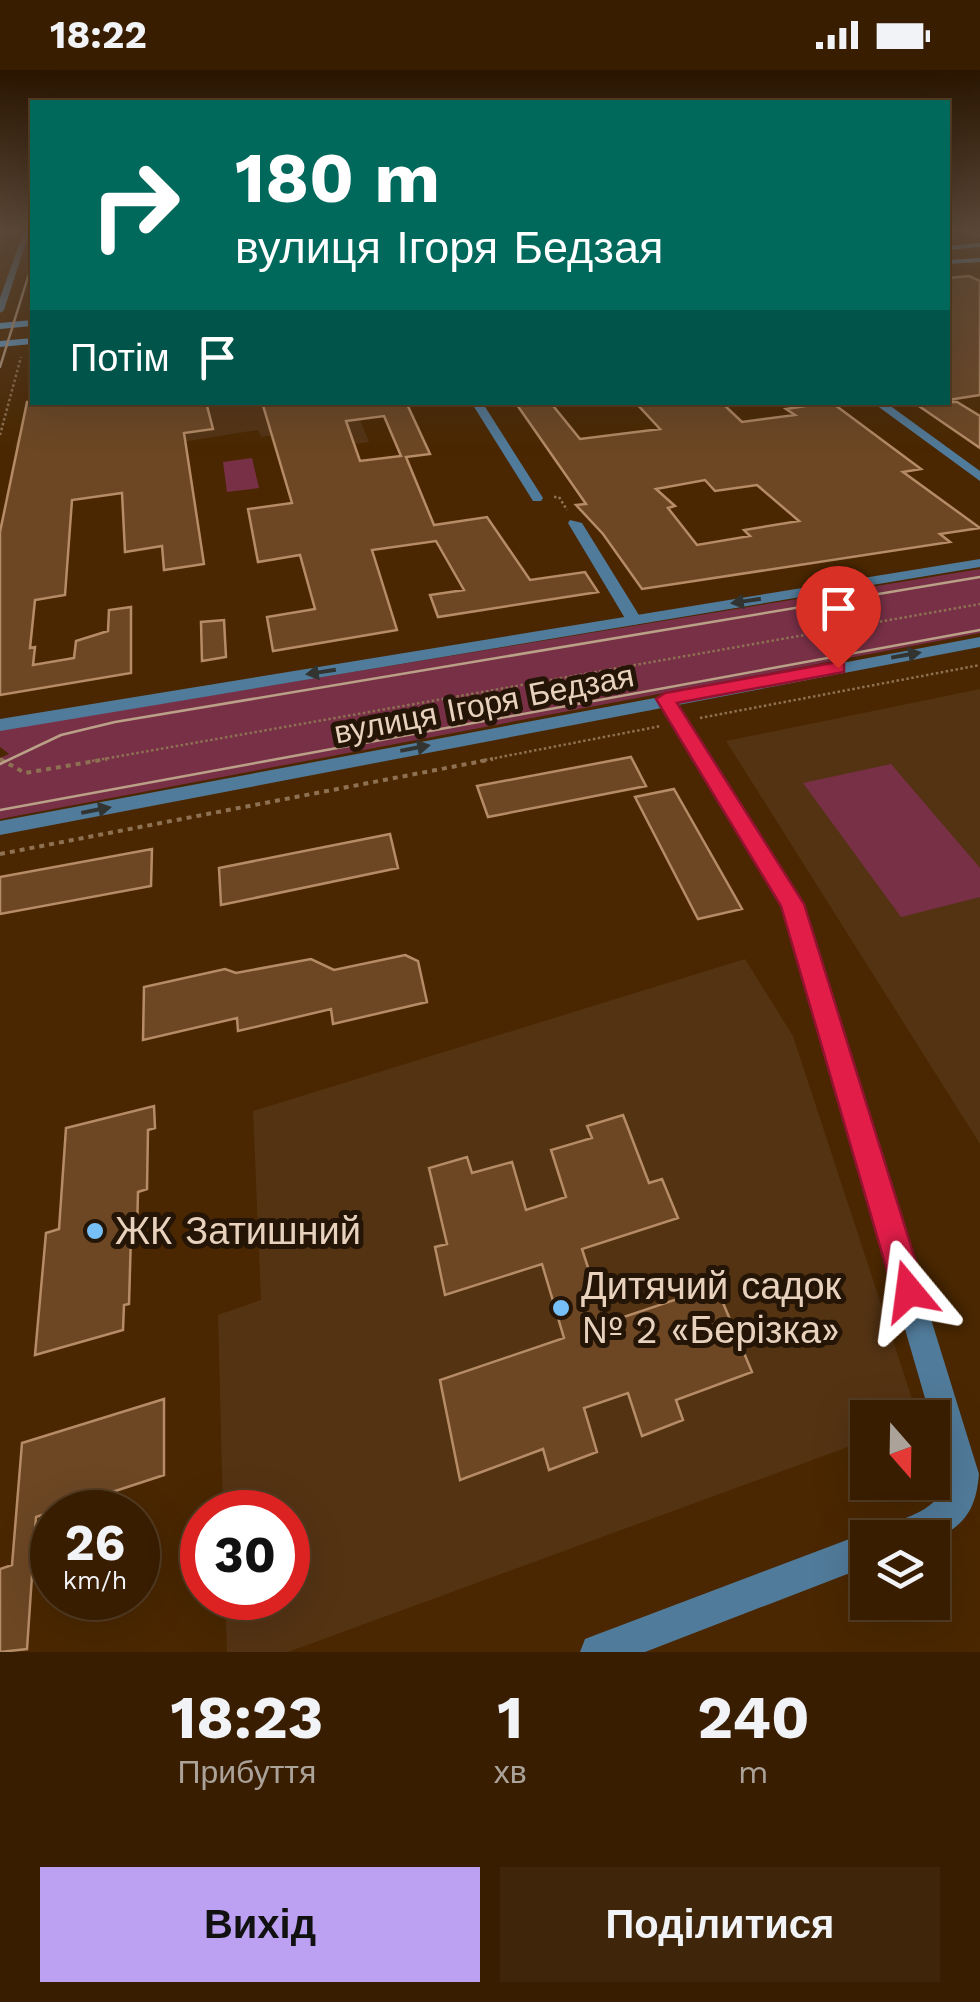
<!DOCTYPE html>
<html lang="uk">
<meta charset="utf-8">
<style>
body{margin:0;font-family:"Work Sans",sans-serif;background:#3f260a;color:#f1f3f6;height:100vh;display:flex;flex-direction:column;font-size:38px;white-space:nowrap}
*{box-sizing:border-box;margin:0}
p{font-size:32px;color:#aba299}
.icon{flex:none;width:55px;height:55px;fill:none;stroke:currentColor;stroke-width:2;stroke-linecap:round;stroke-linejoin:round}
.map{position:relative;height:1582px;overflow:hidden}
.details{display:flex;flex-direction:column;background:#381d00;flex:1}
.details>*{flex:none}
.top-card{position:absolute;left:30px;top:30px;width:920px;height:305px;border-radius:0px;box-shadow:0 10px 40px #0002,0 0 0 2px #523b22;background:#00695c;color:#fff;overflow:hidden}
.needle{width:65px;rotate:160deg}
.buttons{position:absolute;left:850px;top:1330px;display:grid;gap:20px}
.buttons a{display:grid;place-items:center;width:100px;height:100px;border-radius:0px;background:#381d00;box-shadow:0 10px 40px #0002,0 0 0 2px #523b22;font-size:50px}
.speed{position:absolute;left:30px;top:1420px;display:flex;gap:20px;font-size:50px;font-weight:700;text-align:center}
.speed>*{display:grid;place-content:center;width:130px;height:130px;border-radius:50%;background:#381d00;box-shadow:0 10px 40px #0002,0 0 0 2px #523b22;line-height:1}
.speed small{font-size:25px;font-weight:400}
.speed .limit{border:15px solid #d22;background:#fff;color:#111}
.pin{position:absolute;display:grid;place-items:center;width:85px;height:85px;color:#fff;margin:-102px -42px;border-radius:50% 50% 50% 0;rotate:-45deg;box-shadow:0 0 10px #0007}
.pin .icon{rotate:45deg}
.me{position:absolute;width:110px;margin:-55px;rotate:344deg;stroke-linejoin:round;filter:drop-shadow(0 0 8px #0008)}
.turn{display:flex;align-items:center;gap:35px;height:210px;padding:0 40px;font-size:45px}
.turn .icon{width:130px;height:130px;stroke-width:2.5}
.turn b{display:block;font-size:70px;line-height:85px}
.then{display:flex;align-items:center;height:95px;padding:0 40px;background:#0003;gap:20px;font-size:38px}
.eta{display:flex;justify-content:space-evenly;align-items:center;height:170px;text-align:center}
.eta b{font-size:60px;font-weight:700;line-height:70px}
.cta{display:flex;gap:20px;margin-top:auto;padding:20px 40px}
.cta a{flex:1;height:115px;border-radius:0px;background:#bca0f2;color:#111;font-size:40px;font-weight:700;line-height:115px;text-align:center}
.cta a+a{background:#3f260a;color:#f1f3f6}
.status{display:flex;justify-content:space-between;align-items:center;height:70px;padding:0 50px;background:#381d00;direction:ltr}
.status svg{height:28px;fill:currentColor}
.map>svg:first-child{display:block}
.built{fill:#543313}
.green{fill:#783047}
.building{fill:#6d4724;stroke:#b68c67;stroke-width:2.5;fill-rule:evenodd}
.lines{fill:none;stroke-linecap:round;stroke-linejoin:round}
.path-far1{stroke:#8e7152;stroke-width:2.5;stroke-dasharray:2.5 2.5;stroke-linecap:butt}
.path{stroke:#8e7152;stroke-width:4;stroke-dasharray:5 5;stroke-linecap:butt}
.minor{fill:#517b9a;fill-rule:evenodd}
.tertiary{fill:#517b9a;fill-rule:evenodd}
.secondary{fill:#5fa3d6;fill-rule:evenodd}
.tram{stroke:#baa087;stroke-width:2.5}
.oneway{fill:#323432}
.route{fill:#e11d48;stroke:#92132f;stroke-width:2.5}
.poi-dot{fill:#76c0f7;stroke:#241506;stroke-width:4}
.labels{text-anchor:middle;stroke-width:10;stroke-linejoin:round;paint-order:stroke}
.street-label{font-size:32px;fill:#e8d2be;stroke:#241506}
.near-poi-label{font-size:38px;fill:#e8d2be;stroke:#241506;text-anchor:start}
</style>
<div class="status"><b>18:22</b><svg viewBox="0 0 49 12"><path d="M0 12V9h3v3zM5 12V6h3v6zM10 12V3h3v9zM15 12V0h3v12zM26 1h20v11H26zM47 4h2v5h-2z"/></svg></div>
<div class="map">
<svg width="980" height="1582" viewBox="0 0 980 1582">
<rect width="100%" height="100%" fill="#4a2700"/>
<path class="built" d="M137,332L353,333L369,372L335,377L327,357L261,367L258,360L136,379L131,362L15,377L20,360L138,346Z
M980,619V1074L726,671Z
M745,889L793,966L918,1347L868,1348L867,1370L288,1582H227L225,1528H288V1442H223L218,1245L261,1230L253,1041Z"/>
<path class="green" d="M252,388L259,418L227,422L223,392Z
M980,499V563L0,749V688L9,684L0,677V660Z
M891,694L980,798V827L901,847L803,713Z"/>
<path class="building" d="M969,206L980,211V325L948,330V208Z
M27,332H206L213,359L184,363L204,494L164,500L162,476L125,482L122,423L72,430L65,525L35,530L30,578L35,577L33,595L74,588L76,571L108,561L109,540L131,537V603L0,625V462Z
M262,332H406L430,384L406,387L434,455L487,447L530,510L585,502L598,522L438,547L430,525L464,520L436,471L372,480L397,560L273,581L267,547L315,539L300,485L258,492L248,439L292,433ZM384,346L401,386L360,391L346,351Z
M515,332H550L580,369L660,359L635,332H721L742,352L795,345L786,339L831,332L921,399L903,402L980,458L940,464L950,472L642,519L603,464L576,435L586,434ZM705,410L715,421L757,415L799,451L744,460L750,466L697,475L668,438L675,436L656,419Z
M913,332H957L980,346V378Z
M224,550L226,587L202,591L201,552Z
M631,687L646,716L488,747L477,716Z
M674,719L742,839L698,849L635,727Z
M390,764L398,798L221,835L219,798Z
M152,779L151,816L0,844V807Z
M405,885L418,891L427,932L333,954L331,939L238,961L237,948L143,970L144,917L225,899L236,903L311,889L334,900Z
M154,1036L155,1058L148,1060L147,1119L138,1122L137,1163L131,1165L129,1234L124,1235L123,1260L35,1285L46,1163L59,1159L66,1058Z
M623,1045L649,1113L662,1109L678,1148L582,1179L606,1253L716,1216L752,1302L676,1330L683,1350L642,1366L628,1323L584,1338L597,1382L549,1400L543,1379L460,1410L440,1310L564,1268L542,1194L445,1225L435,1177L447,1174L429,1098L467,1087L472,1103L512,1092L526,1140L566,1127L551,1080L592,1068L587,1056Z
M164,1329V1405L36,1447L27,1579L0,1582V1499L12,1495L22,1373Z"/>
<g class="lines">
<path class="path-far1" d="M0,365L21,287
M554,427H559L567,440
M700,648L980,595
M0,689L4,691
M92,691L980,534
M480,691L661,656"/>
<path class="path" d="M0,689L25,703L107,689
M0,784L493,689"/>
<path class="minor" d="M471,332H482L543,428L541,431H533Z
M872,332H885L980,401V411Z
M570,450L582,453L642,550L639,553L634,555L626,550L568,453Z
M665,624L671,625L802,833L979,1404C976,1438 966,1456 932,1470V1468H868V1496L645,1582H580L585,1569L598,1564L868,1462L880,1467L885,1456C914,1444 942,1439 947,1404L782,835L657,629Z"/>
<path class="tertiary" d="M24,160H30L4,240L0,243V228Z
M962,160L980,163V168L963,161Z
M980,489V497L0,661V649Z
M980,567V577L0,765V751Z"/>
<path class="secondary" d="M980,173V177L948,180V176Z
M980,188V192L948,194V190Z
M32,250V256L0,259V253Z
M32,268V274L0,277V271Z"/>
<path class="tram" d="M0,297L32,194
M0,694L61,665L115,652L980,507
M0,740L980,560"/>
</g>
<defs><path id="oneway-solid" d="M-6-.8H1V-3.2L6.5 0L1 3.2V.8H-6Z" transform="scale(2.5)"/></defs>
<g class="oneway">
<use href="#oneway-solid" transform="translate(746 531) rotate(171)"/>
<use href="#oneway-solid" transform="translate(906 585) rotate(-10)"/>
<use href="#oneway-solid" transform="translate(321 602) rotate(171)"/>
<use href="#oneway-solid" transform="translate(415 678) rotate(-11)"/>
<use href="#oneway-solid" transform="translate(96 740) rotate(-11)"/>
</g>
<linearGradient id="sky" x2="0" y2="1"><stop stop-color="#291500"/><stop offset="0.42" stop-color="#5a4737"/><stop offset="1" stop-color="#5a4737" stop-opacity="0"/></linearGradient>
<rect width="980" height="381" fill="url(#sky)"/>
<path class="route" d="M838,592L844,594V602L677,633L804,834L925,1221L921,1232L909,1237L897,1232L893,1221L781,836L656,629L665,623Z"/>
<g class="poi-dot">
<circle cx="95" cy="1161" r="10"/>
<circle cx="561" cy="1238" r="10"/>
</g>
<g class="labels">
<g class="street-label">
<text transform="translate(484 634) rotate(-11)" y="11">вулиця Ігоря Бедзая</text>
</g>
<g class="near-poi-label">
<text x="115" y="1174">ЖК Затишний</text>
<text x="581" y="1229">Дитячий садок<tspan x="581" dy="44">№ 2 «Берізка»</tspan></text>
</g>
</g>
</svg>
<div class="buttons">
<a><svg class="needle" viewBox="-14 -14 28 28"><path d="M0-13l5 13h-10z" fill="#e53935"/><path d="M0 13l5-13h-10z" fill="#aba299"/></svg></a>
<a><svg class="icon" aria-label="layers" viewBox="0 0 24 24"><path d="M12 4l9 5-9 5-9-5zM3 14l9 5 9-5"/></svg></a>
</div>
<div class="speed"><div>26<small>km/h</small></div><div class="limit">30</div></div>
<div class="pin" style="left:838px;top:598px;background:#d93025"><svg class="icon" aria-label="arrive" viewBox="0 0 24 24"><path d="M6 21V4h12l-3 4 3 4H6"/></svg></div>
<svg class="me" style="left:909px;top:1221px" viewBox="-20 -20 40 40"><path d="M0-17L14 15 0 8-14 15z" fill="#e11d48" stroke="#fff" stroke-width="4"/></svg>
<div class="top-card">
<div class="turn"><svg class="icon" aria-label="right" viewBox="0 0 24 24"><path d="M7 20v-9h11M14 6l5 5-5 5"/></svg><div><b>180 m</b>вулиця Ігоря Бедзая</div></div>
<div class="then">Потім<svg class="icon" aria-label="arrive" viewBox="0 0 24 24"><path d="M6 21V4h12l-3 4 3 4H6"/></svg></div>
</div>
</div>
<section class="details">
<div class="eta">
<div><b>18:23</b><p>Прибуття</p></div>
<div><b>1</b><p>хв</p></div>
<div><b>240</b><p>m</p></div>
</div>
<div class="cta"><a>Вихід</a><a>Поділитися</a></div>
</section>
